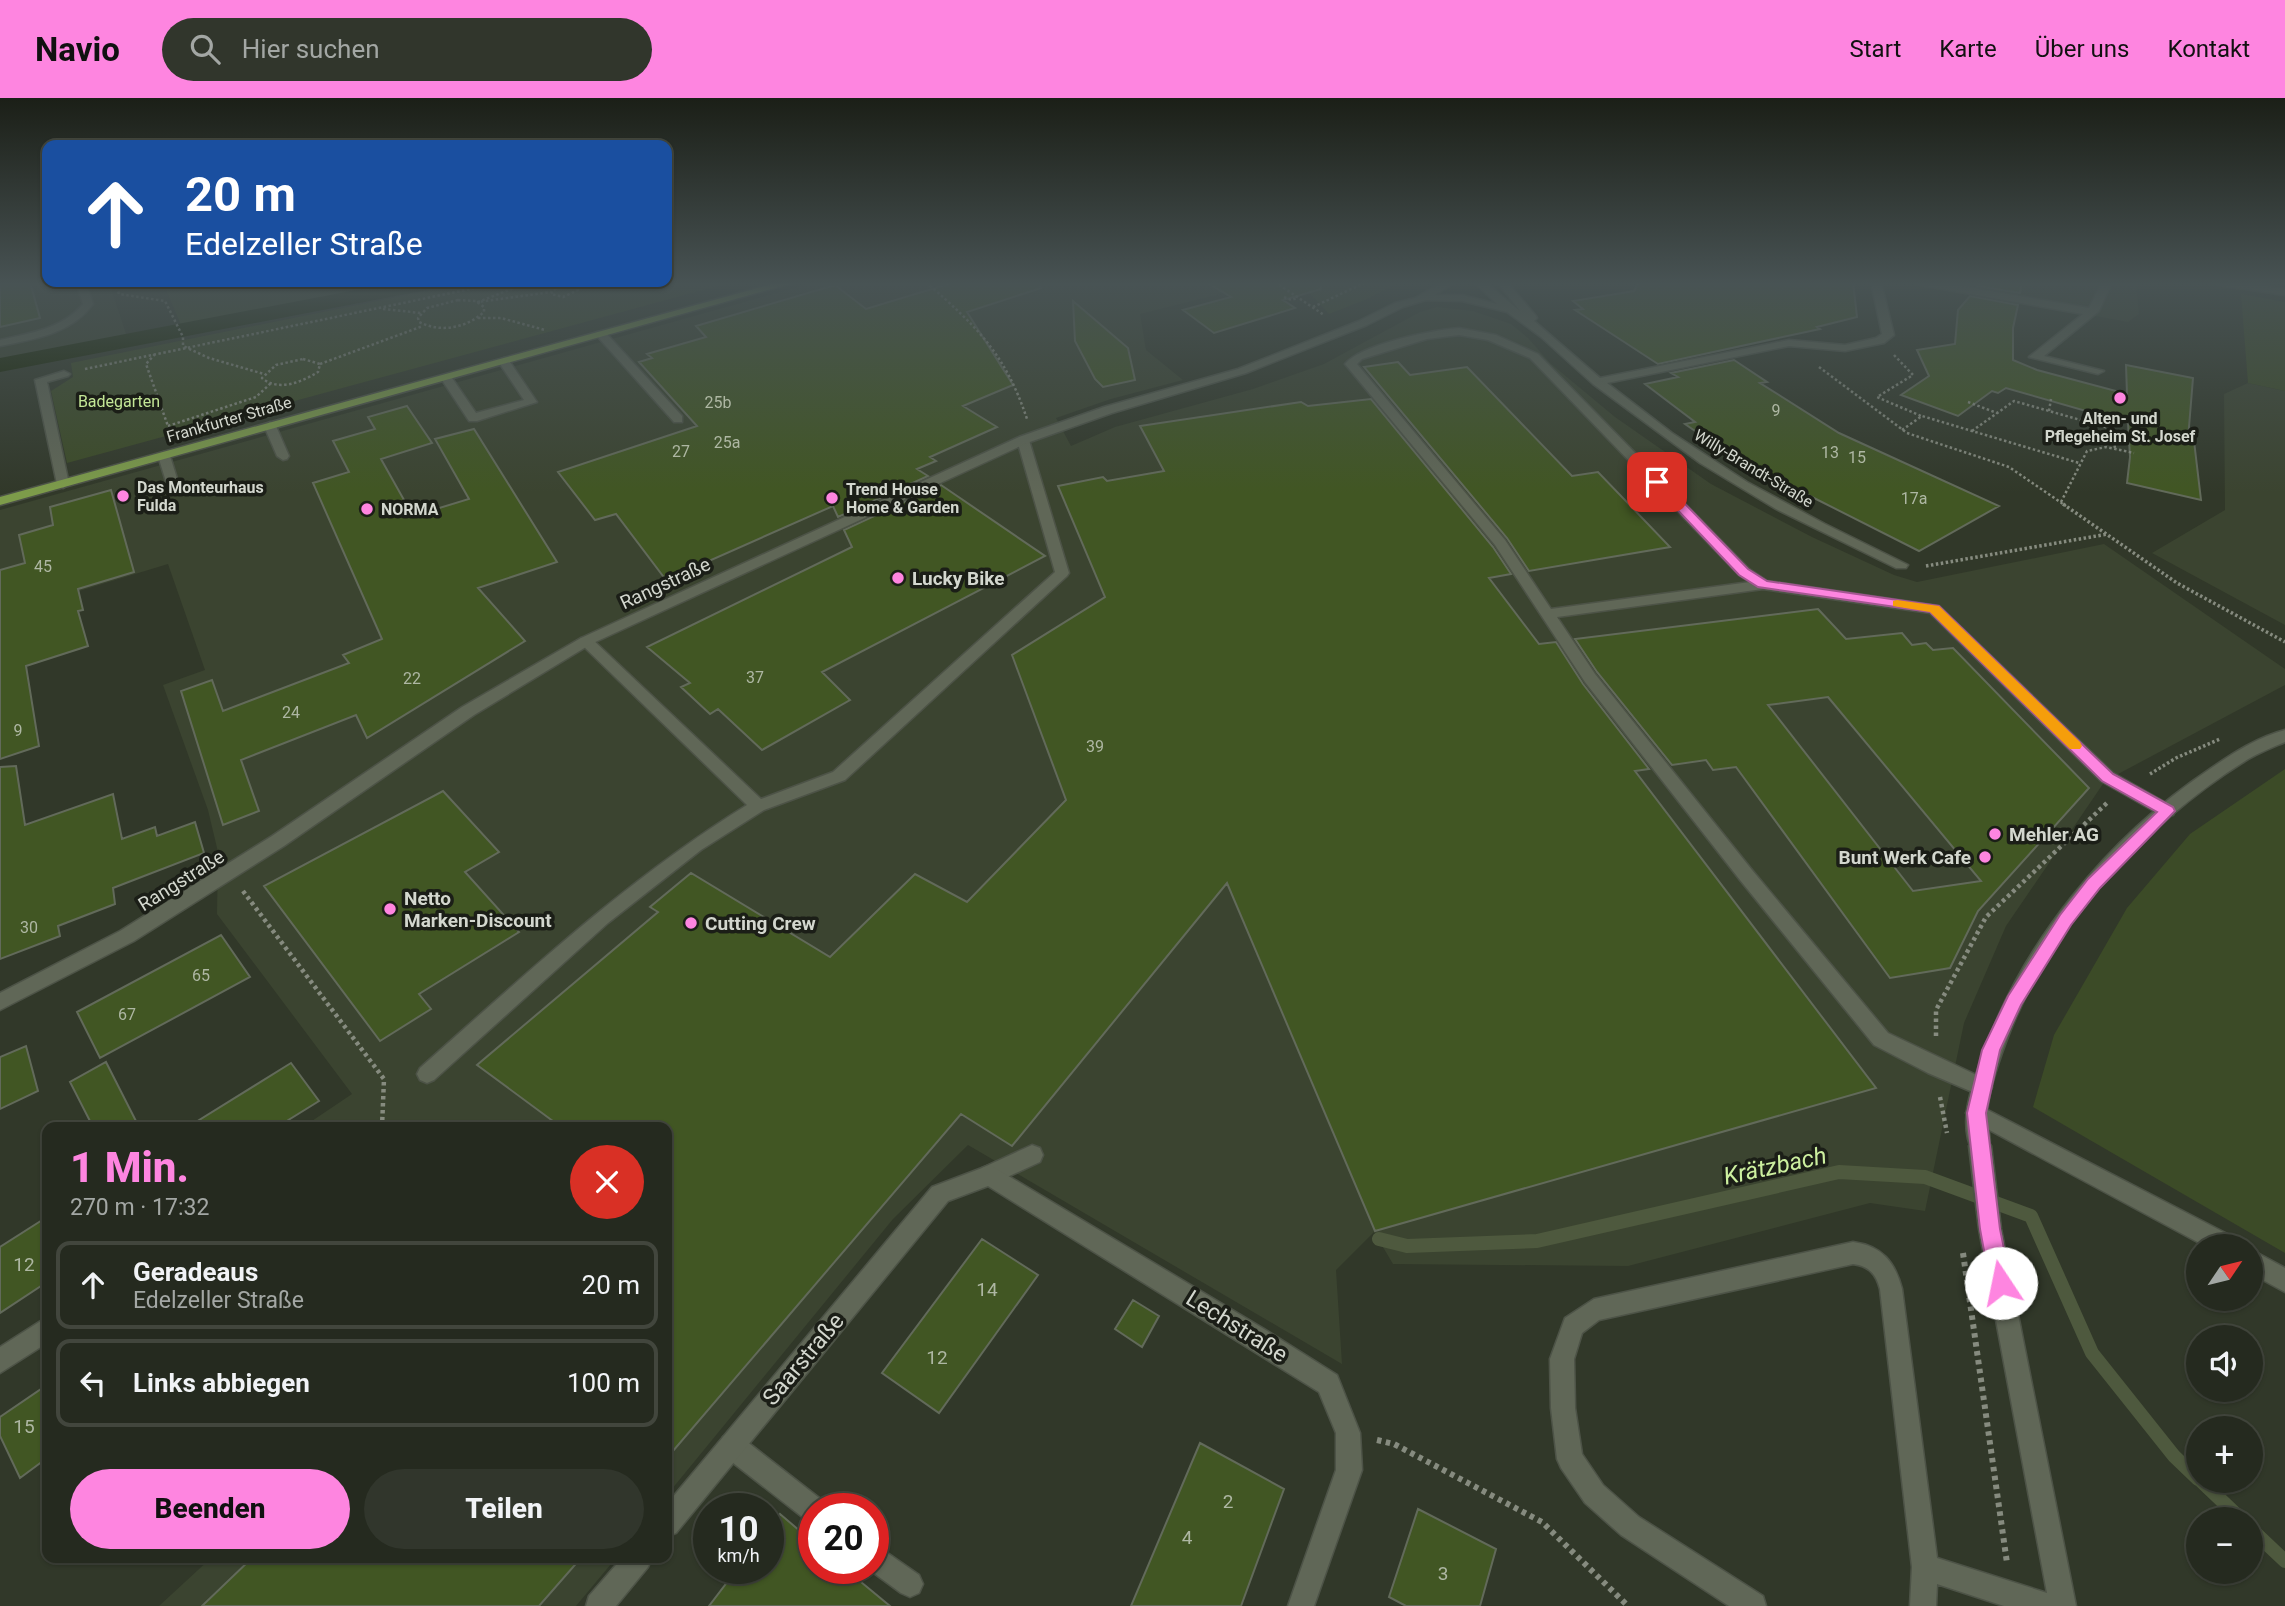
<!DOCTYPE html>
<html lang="de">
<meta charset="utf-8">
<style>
body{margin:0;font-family:Roboto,sans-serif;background:#31362c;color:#f1f3f6;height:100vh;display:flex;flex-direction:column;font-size:26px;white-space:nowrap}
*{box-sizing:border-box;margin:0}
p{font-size:23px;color:#a3a7a4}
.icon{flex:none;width:38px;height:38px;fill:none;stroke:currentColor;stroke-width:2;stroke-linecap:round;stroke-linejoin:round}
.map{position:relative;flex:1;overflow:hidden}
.drawer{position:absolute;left:42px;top:1024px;width:630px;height:441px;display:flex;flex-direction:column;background:#252a1f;border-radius:14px;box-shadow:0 2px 5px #0004,0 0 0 2px #42463d}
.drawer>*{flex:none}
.hud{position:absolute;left:42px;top:42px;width:630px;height:147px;border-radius:14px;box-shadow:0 2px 5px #0004,0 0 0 2px #42463d;background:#1a4fa0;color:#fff;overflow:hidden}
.needle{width:46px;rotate:55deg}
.tools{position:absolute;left:2186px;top:1136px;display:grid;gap:14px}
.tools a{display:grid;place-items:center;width:77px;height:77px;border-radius:50%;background:#252a1f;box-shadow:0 2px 5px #0004,0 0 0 2px #42463d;font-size:35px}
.speed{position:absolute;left:693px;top:1395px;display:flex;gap:14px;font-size:35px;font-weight:700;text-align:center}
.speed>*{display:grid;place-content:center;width:91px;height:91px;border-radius:50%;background:#252a1f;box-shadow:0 2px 5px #0004,0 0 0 2px #42463d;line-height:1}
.speed small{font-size:18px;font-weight:400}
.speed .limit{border:10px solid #d22;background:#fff;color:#111}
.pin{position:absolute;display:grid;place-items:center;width:60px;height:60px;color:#fff;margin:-30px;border-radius:14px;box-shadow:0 4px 10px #0006}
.me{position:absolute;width:77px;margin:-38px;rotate:349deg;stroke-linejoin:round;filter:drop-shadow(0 0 5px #0008)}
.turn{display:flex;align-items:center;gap:24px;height:147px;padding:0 28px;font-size:32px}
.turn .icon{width:91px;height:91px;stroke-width:2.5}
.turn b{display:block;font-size:49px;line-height:60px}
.round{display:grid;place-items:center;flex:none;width:74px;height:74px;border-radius:37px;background:#31362c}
.overview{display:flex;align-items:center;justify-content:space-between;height:119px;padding:0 28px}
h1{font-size:42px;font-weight:800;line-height:52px;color:#fe85e0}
.button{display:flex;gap:14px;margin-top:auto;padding:14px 28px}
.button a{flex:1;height:80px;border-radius:42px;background:#fe85e0;color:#111;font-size:28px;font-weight:800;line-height:80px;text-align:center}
.button a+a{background:#31362c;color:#f1f3f6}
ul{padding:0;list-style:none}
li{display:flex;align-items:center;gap:21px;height:88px;margin:0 14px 10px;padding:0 14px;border:4px solid #42463d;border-radius:14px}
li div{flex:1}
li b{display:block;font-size:26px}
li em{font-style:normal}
header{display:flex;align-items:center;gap:42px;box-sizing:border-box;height:98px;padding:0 35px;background:#fe85e0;color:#111}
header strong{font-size:33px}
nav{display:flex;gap:38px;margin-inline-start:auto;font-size:24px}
.search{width:490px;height:63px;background:#31362c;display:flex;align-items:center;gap:18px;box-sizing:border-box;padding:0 24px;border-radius:38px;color:#a3a7a4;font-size:26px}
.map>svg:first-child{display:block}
.built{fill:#3b4430}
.green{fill:#3c4b27}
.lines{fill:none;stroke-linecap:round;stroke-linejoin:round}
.stream{stroke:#4e593e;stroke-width:14}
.canal{fill:#152300;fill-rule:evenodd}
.building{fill:#415623;stroke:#626a5a;stroke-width:2;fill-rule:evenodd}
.service-casing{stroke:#4d5347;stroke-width:3}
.minor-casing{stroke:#4d5347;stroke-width:3}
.primary-casing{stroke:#4d5347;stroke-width:3}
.path-far3{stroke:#868b7f;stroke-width:2.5;stroke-dasharray:2.5 2.5;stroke-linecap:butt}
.path-far2{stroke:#868b7f;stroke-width:3.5;stroke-dasharray:2.5 2.5;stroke-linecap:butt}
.path-far1{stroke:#868b7f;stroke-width:4.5;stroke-dasharray:3.5 3.5;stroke-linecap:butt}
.path{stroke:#868b7f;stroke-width:6;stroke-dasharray:4.5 4.5;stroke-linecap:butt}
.service{fill:#606757;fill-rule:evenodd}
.minor{fill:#606757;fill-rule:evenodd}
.primary{fill:#7d9c4a;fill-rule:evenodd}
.route{fill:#fe85e0;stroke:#a55692;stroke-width:2}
.slow{fill:#f59e0b}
.poi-dot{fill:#fe85e0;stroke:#1b1e17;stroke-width:2.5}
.labels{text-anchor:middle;stroke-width:7;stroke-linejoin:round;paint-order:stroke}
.far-park-label{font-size:16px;fill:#c3e696;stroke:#1b1e17}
.number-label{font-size:16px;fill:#aeb7a3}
.far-poi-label{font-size:16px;font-weight:bold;fill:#d3d7ce;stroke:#1b1e17;text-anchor:start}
.far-street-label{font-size:16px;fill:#d3d7ce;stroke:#1b1e17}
.poi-label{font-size:19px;font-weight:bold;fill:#d3d7ce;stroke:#1b1e17;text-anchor:start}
.street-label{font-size:19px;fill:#d3d7ce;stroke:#1b1e17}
.near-number-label{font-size:19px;fill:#aeb7a3}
.near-street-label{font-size:23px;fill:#d3d7ce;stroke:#1b1e17}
.near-water-label{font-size:24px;font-style:italic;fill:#ccef9f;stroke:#1b1e17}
</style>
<header>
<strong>Navio</strong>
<div class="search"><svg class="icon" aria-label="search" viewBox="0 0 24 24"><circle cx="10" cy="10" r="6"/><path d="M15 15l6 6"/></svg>Hier suchen</div>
<nav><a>Start</a><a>Karte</a><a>Über uns</a><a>Kontakt</a></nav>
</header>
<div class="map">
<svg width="2285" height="1508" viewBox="0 0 2285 1508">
<rect width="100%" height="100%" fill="#313829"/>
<path class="built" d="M0,184H109L128,242L0,273Z
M816,184H1268L1140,216L1146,252L1183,282L1111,301L1056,320L1071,348L1115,329L1253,291L1324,266L1420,214L1437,209L1473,213L1511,226L1528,240L1550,265L1615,319L1711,386L1812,439L1894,477L1917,484L2104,446L2285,571V587L2105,683L2006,828L1964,925L1925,1113L1870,1105L1628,1168L1393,1166L1374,1134L1336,1172L1342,1266L968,1047L893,1121L667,1397V1029H303L352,996L217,816L218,754L208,712L163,587L205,572L168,466L0,517V412Z
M1909,184H2136L2139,216L2128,224Z
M2248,285L2285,293V527L2152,455L2225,412L2224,296Z
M211,1460H616L576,1508H159Z"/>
<path class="green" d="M163,184H414L181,227Z
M471,184H732L67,365L51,293L73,279L71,265Z
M1299,184H1399L1367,201L1329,216Z
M2241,196L2285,204V293L2248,285Z
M2285,671V1155L2033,1009L2054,937L2127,810L2190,736Z"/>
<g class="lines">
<path class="stream" d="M1379,1141L1407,1148L1537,1143L1839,1074L1925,1079L2031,1118L2092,1255L2174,1358L2198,1381
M2200,1382L2241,1421
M2250,1430L2285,1463"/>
<path class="canal" d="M398,184H443L440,189L432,191L0,274V260Z"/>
</g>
<path class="building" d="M0,184H30L40,220L0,229Z
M955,184H1040L1041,190L967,214L1013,287L963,308L997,329L930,359L936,363L917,371L928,378L838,419L833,408L666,482L616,416L595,422L558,374L697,328L639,264L652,260L647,256L706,239L696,228L835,187L866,211Z
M1206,184H1320L1321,191L1283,202L1295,210L1214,235L1183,212L1231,199Z
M1639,184H1853L1857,219L1817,229L1820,231L1658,266L1575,212L1583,211L1573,203L1634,193Z
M1982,184H2022L2020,195L1978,188Z
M1970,198L2018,207L2013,230V262L2037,272L2127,296L2126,267L2193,280L2188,341L2194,343L2201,402L2127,385L2130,359L2128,325L2006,290L1998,295L1992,293L1958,318L1901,297L1929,278L1917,252L1955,246L1958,212Z
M1073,203L1128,250L1135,282L1103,289L1095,281L1075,243Z
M1734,262L1767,284L1760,285L1839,335L1999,408L1919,453L1810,398L1732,354L1727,355L1685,326L1695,324L1645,286L1678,279L1671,275Z
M1398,264L1410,277L1467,269L1572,378L1598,374L1670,449L1529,473L1507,440L1364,269Z
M1371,301L1493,449L1511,476L1489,480L1539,546L1556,544L1583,586L1649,671L1635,673L1876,990L1375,1133L1227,785L1012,1048L961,1016L667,1360V1029H561L477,967L658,814L650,809L691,775L830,859L915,776L967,804L1066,702L1012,557L1105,499L1058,388L1103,379L1107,383L1164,373L1140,328L1301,304L1308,308Z
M407,308L432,345L381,361L413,418L469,401L435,341L474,331L557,464L478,490L525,543L367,640L356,617L241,662L259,713L223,727L181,593L212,582L223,613L349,565L343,557L382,541L313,385L349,374L333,343L375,331L368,319Z
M941,387L1045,458L822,574L850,602L762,652L718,611L710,616L681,589L690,585L647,549L852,449L844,432Z
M111,392L134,474L78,491L83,512L78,513L88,548L26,568L39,648L0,661V472L25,465L19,437L53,427L50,409Z
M1818,511L1846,541L1902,535L1912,547L1926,545L1933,552L1953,550L2089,690L1978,813L1950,870L1890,880L1736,669L1713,672L1706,662L1672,667L1597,574L1575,541ZM1828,599L1981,783L1913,793L1768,607Z
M16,668L25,727L113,696L122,741L155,729L157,738L195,724L204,755L113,790L115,806L58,828L60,838L0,861V669Z
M443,693L499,754L465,774L519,834L419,896L431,911L380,943L264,788Z
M221,837L250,879L100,960L77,914Z
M26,948L38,993L0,1011V959Z
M106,964L139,1029H93L70,984Z
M291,965L319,1003L277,1029H188Z
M47,1119V1184L0,1215V1149Z
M982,1141L1038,1177L939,1315L882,1275Z
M1133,1202L1159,1218L1142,1249L1115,1231Z
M47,1287V1360L20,1380L0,1338V1319Z
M1200,1345L1284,1391L1241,1508H1131Z
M1418,1411L1496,1451L1480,1508H1406L1389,1499Z
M780,1416L814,1445V1470H844L890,1508H709L738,1470H768V1431Z
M252,1460H581L539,1508H202Z"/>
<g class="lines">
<g class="service-casing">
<path id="service" d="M76,184H86L93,206C71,236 35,241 0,248V242C30,235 62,231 83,206Z
M1915,184H1938L2089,210L2102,184H2112L2099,213L2044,258L2104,273L2098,276L2029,259L2083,216L1920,187Z
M1459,230L1496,237L1538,256L1749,471L1767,483L1939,508L2113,675L2173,709L2175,713L2173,717H2161L2101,683L1930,515L1763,491L1557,519L1595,576L1752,772L1888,935L1989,983L1992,989L1989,995L1982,998L1975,995L1928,975L1874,947L1740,782L1585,584L1495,447L1345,266C1362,246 1432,232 1459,230ZM1459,237L1488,242L1530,260L1739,477L1750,484L1551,511L1505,442L1357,266L1362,261L1427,241Z
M597,234H605L682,318V324H674L597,238Z
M504,260L508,261L537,304L477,323H469L440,279L450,277L476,315L524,302L498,263Z
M270,324L276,328L289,358L287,361L283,362L277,358L264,328Z
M1023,338L1029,342L1069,475L1067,478L845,682L764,712L701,752L608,825L434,982L427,985L420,982L417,976L420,970C525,877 627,781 747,707L581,546L579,543L581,540H591L761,701L833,674L1055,474L1017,342Z
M164,354L170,358L180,390L179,393L174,394L168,390L158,358Z
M1976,1006L2235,1140L2238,1148H2205L1969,1021L1966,1015L1969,1009Z
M1980,1038L1987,1041L1991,1048L2001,1131L2076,1508H2004L1937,1486L1936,1508H1910L1912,1469L1880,1191C1876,1176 1869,1168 1853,1166L1599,1222L1582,1235L1574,1261L1575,1310L1582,1356L1603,1387L1639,1419L1763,1498L1766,1508H1729L1621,1437L1585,1405L1561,1370L1557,1361L1551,1310L1550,1261L1565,1220L1594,1201L1853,1144C1882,1148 1895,1164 1902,1191L1937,1460L2047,1495L1979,1131L1969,1048L1973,1041Z
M1032,1047L1040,1050L1043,1057L1040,1064L990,1087L982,1084L979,1077L982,1070Z
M2250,1151L2285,1170V1194L2250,1175Z
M732,1336L741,1339L823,1403L826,1410H814V1425L805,1421L723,1357L720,1348L723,1339Z
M873,1445L919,1477L923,1486L919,1495L910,1499L901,1495L867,1470H873Z"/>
</g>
<g class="minor-casing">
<path id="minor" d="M1443,184H1455L1435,197H1462L1497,206L1474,184H1485L1520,213L1497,184H1507L1536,218L1537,220L1534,223L1600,280L1789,242L1845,247L1876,240L1882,236L1871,184H1881L1894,237L1884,245L1845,253L1789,248L1607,285L1672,335L1747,384L1825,426L1908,467L1906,470H1896L1776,411L1700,365L1593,286L1541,239L1507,214L1462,203L1426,202L1403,209L1367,227L1246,275L1112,315L1027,345L591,546L474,617L284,748L134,843L0,912V895L120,833L272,738L462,609L581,540L1019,339L1104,309L1238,271L1359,223L1395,205L1415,200Z
M2214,184H2239L2285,191V197L2219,187Z
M64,273L70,276L68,278L47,284L69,386L63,390L57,386L35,282Z
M2285,632V644C2271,650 2255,656 2242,665C2148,724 2053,827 2011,931C2001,956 1990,986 1987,1013C1985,1027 1994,1042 1987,1055L1980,1058L1973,1055C1958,1024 1971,992 1981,962C2021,845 2108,739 2210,671C2233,655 2258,639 2285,632Z
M990,1067L1264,1231L1337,1277L1360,1335L1362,1372L1314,1508H1288L1336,1372V1335L1319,1294L988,1088L948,1103L676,1435L667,1439V1406L932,1089Z
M47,1219V1245L0,1275V1249Z
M622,1460H652L648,1469L616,1508H586L589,1498Z"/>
</g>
<g class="primary-casing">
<path id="primary" d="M779,184H796L0,407V399Z"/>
</g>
<path class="path-far3" d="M115,184L119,196L165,203L183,239V248L209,260L264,276
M520,184L514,190L478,204L551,194
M926,184C977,229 1005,255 1027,321
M1275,184L1324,217
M564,188L576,189L578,192L563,199L551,196L553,192Z
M573,188L586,184
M1284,199L1291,202L1297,200
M458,202L476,203L484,209V214C466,230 441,235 419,224L418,220L427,210Z
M1313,209L1366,184
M383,211L421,215
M478,220H501L545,232
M155,256L146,266L169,331
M1894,257L1913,277L1877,299L1921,318
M303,261L320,266L318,274C302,284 278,294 262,280L276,267Z
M320,266L423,228
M1819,269L1907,335L2009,369L2066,408
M85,271L504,184
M1968,304L1997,315
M2049,313L2051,301
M168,328L256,299L270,286
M1902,332L1922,318L2079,365
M1972,333L2014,303L2112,331L2115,350
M2061,404L2087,353L2106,349L2134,355"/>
<path class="path-far2" d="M2063,406L2177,485L2285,544
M1926,468L2108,436
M2150,676L2176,660L2220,641"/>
<path class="path-far1" d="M243,793L384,981L382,1029
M1936,938V912L1986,819L2108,704
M1940,999L1947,1035"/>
<path class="path" d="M1963,1155L2007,1465
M1377,1342L1394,1346L1542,1424L1628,1508"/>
<use href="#service" class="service"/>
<use href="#minor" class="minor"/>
<use href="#primary" class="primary"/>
</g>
<linearGradient id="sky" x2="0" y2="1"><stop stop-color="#1b1f17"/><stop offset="0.47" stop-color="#485354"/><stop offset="1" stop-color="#485354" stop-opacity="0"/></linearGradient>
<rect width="2285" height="395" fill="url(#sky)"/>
<path class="route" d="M1653,381H1661L1748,471L1767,483L1939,508L2113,676L2173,709L2175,713L2100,790L2071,827L2021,907L2000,952L1986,1015L2000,1131L2011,1185L2008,1192L2001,1195L1993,1192L1990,1185L1980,1131L1967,1015L1982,952L2008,898L2060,817L2088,781L2157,714L2102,683L1930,514L1758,489L1739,477L1653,386Z"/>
<path class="slow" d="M1897,502L1939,508L2080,644L2082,648L2080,651H2070L1930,514L1893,508V503Z"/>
<g class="poi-dot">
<circle cx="2120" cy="300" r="7"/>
<circle cx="123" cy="398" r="7"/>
<circle cx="832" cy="400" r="7"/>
<circle cx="367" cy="411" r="7"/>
<circle cx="898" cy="480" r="7"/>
<circle cx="1995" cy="736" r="7"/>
<circle cx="1985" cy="759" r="7"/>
<circle cx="390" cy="811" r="7"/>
<circle cx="691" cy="825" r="7"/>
</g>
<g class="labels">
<g class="far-park-label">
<text x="119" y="309">Badegarten</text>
</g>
<g class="number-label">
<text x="718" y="310">25b</text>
<text x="1776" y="318">9</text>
<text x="727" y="350">25a</text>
<text x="681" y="359">27</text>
<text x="1830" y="360">13</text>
<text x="1857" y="365">15</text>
<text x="1914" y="406">17a</text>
<text x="43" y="474">45</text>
<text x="755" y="585">37</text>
<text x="412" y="586">22</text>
<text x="291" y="620">24</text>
<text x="18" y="638">9</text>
<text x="1095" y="654">39</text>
<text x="29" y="835">30</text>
<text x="201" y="883">65</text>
<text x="127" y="922">67</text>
</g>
<g class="far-poi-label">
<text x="2120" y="326" text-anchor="middle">Alten- und<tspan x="2120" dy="18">Pflegeheim St. Josef</tspan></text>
<text x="137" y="395">Das Monteurhaus<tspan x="137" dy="18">Fulda</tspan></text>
<text x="846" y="397">Trend House<tspan x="846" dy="18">Home &amp; Garden</tspan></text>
<text x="381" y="417">NORMA</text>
</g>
<g class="far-street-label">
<text transform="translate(229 321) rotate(-16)" y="6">Frankfurter Straße</text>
<text transform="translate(1754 370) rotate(31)" y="6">Willy-Brandt-Straße</text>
</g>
<g class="poi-label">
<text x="912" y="487">Lucky Bike</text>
<text x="2009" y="743">Mehler AG</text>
<text x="1971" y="766" text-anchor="end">Bunt Werk Cafe</text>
<text x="404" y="807">Netto<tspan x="404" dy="22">Marken-Discount</tspan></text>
<text x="705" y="832">Cutting Crew</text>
</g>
<g class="street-label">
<text transform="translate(665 485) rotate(-25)" y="7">Rangstraße</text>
<text transform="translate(181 782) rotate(-32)" y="7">Rangstraße</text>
</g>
<g class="near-number-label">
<text x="24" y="1173">12</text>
<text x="987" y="1198">14</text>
<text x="937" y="1266">12</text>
<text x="24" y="1335">15</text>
<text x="1228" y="1410">2</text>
<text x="1187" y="1446">4</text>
<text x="1443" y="1482">3</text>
</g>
<g class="near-street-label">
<text transform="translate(1237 1228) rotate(32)" y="8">Lechstraße</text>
<text transform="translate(803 1261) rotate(-50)" y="8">Saarstraße</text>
</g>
<g class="near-water-label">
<text transform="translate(1775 1068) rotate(-12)" y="8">Krätzbach</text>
</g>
</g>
</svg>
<div class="tools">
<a><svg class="needle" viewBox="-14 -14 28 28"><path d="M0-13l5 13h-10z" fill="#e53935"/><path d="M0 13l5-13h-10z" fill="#a3a7a4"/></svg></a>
<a><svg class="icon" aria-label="sound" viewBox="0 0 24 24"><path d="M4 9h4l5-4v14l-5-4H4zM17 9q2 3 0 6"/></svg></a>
<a>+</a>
<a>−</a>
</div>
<div class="speed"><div>10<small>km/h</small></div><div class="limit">20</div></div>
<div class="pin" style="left:1657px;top:384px;background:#d93025"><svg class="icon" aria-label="arrive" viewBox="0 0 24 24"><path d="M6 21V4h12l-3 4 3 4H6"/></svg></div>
<svg class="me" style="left:2001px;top:1185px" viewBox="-20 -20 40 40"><circle r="19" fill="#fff"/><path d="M0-13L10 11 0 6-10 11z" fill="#fe85e0"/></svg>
<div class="hud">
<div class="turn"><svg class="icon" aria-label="ahead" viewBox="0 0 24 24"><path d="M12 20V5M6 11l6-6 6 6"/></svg><div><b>20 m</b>Edelzeller Straße</div></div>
</div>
<section class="drawer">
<div class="overview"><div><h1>1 Min.</h1><p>270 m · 17:32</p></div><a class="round" style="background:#d93025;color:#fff"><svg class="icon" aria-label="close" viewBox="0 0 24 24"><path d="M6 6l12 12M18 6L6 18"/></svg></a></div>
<ul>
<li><svg class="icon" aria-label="ahead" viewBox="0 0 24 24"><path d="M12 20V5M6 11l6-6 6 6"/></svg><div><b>Geradeaus</b><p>Edelzeller Straße</p></div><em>20 m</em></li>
<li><svg class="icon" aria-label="left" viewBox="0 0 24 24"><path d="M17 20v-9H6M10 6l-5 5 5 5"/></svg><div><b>Links abbiegen</b></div><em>100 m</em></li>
</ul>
<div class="button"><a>Beenden</a><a>Teilen</a></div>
</section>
</div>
